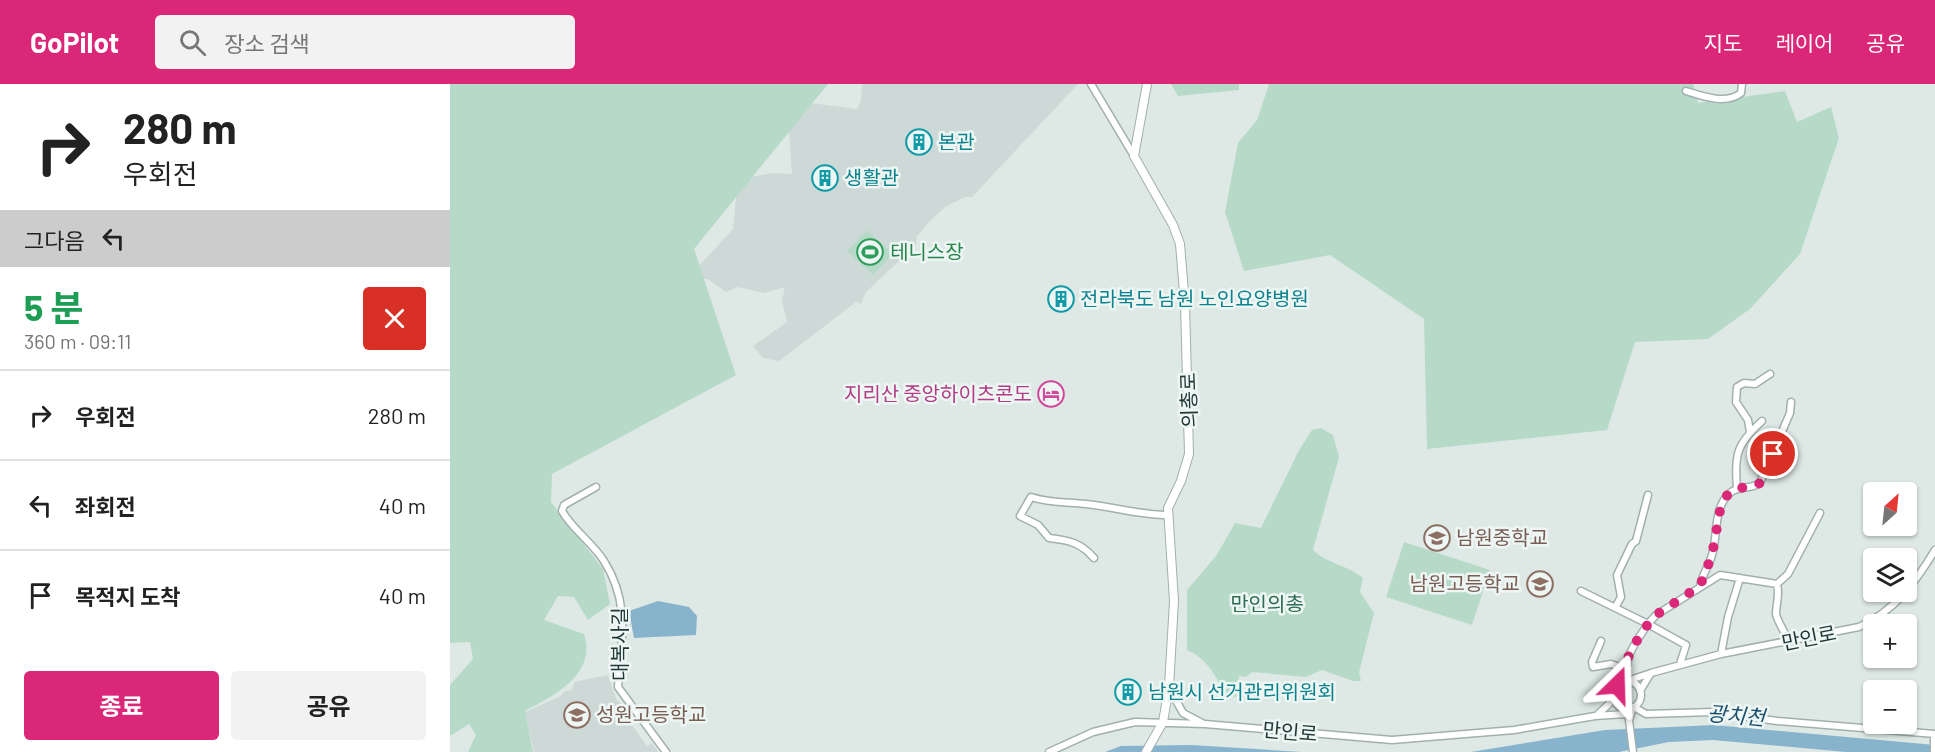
<!DOCTYPE html>
<html lang="ko">
<meta charset="utf-8">
<style>
body{margin:0;font-family:Barlow,"Noto Sans KR",sans-serif;background:#f2f2f2;color:#222;height:100vh;display:flex;flex-direction:column;font-size:22px;white-space:nowrap}
*{box-sizing:border-box;margin:0}
p{font-size:20px;color:#767676}
.icon{flex:none;width:33px;height:33px;fill:none;stroke:currentColor;stroke-width:2;stroke-linecap:round;stroke-linejoin:round}
.map{position:relative;flex:1;overflow:hidden}
.details{display:flex;flex-direction:column;background:#fff;width:450px}
.details>*{flex:none}
.guide{background:#fff;color:#222;overflow:hidden}
.needle{width:39px;rotate:27deg}
.fabs{position:absolute;left:1413px;top:398px;display:grid;gap:12px}
.fabs a{display:grid;place-items:center;width:54px;height:54px;border-radius:6px;background:#fff;box-shadow:0 2px 4px #0004;font-size:30px}
.pin{position:absolute;display:grid;place-items:center;width:51px;height:51px;color:#fff;margin:-26px;border:3px solid #fff;border-radius:50%;box-shadow:0 2px 6px #0007}
.me{position:absolute;width:66px;margin:-33px;rotate:22deg;stroke-linejoin:round;filter:drop-shadow(0 0 4px #0008)}
.turn{display:flex;align-items:center;gap:21px;height:126px;padding:0 24px;font-size:27px}
.turn .icon{width:78px;height:78px;stroke-width:2.5}
.turn b{display:block;font-size:42px;line-height:51px}
.then{display:flex;align-items:center;height:57px;padding:0 24px;background:#0003;gap:12px;font-size:22px}
.round{display:grid;place-items:center;flex:none;width:63px;height:63px;border-radius:6px;background:#f2f2f2}
.headline{display:flex;align-items:center;justify-content:space-between;height:102px;padding:0 24px}
h1{font-size:36px;font-weight:700;line-height:45px;color:#1e9e55}
.primary-button{display:flex;gap:12px;margin-top:auto;padding:12px 24px}
.primary-button a{flex:1;height:69px;border-radius:6px;background:#db2777;color:#fff;font-size:24px;font-weight:700;line-height:69px;text-align:center}
.primary-button a+a{background:#f2f2f2;color:#222}
ul{padding:0;list-style:none}
li{display:flex;align-items:center;gap:18px;height:90px;padding:0 24px;border-top:2px solid #e0e0e0}
li div{flex:1}
li b{display:block;font-size:22px}
li em{font-style:normal}
header{display:flex;align-items:center;gap:36px;box-sizing:border-box;height:84px;padding:0 30px;background:#db2777;color:#fff}
header strong{font-size:28px}
nav{display:flex;gap:33px;margin-inline-start:auto;font-size:21px}
.search{width:420px;height:54px;background:#f2f2f2;display:flex;align-items:center;gap:15px;box-sizing:border-box;padding:0 21px;border-radius:6px;color:#767676;font-size:22px}
main{display:flex;flex:1;min-height:0}
.map>svg:first-child{display:block}
.built{fill:#ccd9d6}
.green{fill:#b7dac8}
.water{fill:#88b3cc}
.lines{fill:none;stroke-linecap:round;stroke-linejoin:round}
.minor-casing{stroke:#a1b0ae;stroke-width:9}
.tertiary-casing{stroke:#a1b0ae;stroke-width:10}
.minor{stroke:#fff;stroke-width:6}
.tertiary{stroke:#fff;stroke-width:8}
.route{stroke:#db2777;stroke-width:10;stroke-dasharray:0 18}
.labels{text-anchor:middle;stroke-width:5;stroke-linejoin:round;paint-order:stroke}
.culture-label{font-size:20px;fill:#0d838f;stroke:#eef6f4;text-anchor:start}
.leisure-label{font-size:20px;fill:#27864d;stroke:#eef6f4;text-anchor:start}
.hotel-label{font-size:20px;fill:#b23c85;stroke:#eef6f4;text-anchor:end}
.street-label{font-size:20px;fill:#203836;stroke:#eef6f4}
.education-label{font-size:20px;fill:#785e54;stroke:#eef6f4;text-anchor:start}
.park-label{font-size:20px;fill:#2d6c53;stroke:#eef6f4}
.water-label{font-size:21px;font-style:italic;fill:#1e5170;stroke:#eef6f4}
</style>
<header>
<strong>GoPilot</strong>
<div class="search"><svg class="icon" aria-label="search" viewBox="0 0 24 24"><circle cx="10" cy="10" r="6"/><path d="M15 15l6 6"/></svg>장소 검색</div>
<nav><a>지도</a><a>레이어</a><a>공유</a></nav>
</header>
<main>
<section class="details">
<div class="guide">
<div class="turn"><svg class="icon" aria-label="right" viewBox="0 0 24 24"><path d="M7 20v-9h11M14 6l5 5-5 5"/></svg><div><b>280 m</b>우회전</div></div>
<div class="then">그다음<svg class="icon" aria-label="left" viewBox="0 0 24 24"><path d="M17 20v-9H6M10 6l-5 5 5 5"/></svg></div>
</div>
<div class="headline"><div><h1>5 분</h1><p>360 m · 09:11</p></div><a class="round" style="background:#d93025;color:#fff"><svg class="icon" aria-label="close" viewBox="0 0 24 24"><path d="M6 6l12 12M18 6L6 18"/></svg></a></div>
<ul>
<li><svg class="icon" aria-label="right" viewBox="0 0 24 24"><path d="M7 20v-9h11M14 6l5 5-5 5"/></svg><div><b>우회전</b></div><em>280 m</em></li>
<li><svg class="icon" aria-label="left" viewBox="0 0 24 24"><path d="M17 20v-9H6M10 6l-5 5 5 5"/></svg><div><b>좌회전</b></div><em>40 m</em></li>
<li><svg class="icon" aria-label="arrive" viewBox="0 0 24 24"><path d="M6 21V4h12l-3 4 3 4H6"/></svg><div><b>목적지 도착</b></div><em>40 m</em></li>
</ul>
<div class="primary-button"><a>종료</a><a>공유</a></div>
</section>
<div class="map">
<svg width="1485" height="668" viewBox="0 0 1485 668">
<rect width="100%" height="100%" fill="#dee9e6"/>
<path class="built" d="M412,0H628L522,113H515L495,123L480,137L467,152L466,161L416,208L411,220L406,218L329,277L313,274L303,262L337,238L332,217L335,203L314,209L288,203L276,208L258,195L239,193L283,145L288,95L323,89L342,90L337,16L407,25L411,16Z
M158,591L166,615L177,626V634L197,662L202,659L208,668H84L75,628L109,613L115,607L122,606L124,598Z"/>
<path class="green" d="M0,0H378L244,165L286,291L102,390L101,418L153,485L160,520L138,536L124,513L108,512L94,536L134,550C147,590 105,611 75,627L83,668H18L26,651L19,640L0,652V601L23,575L20,558L0,559Z
M721,0H789V6L728,12Z
M819,0H1243L1248,19L1335,7L1347,38L1381,23L1389,54L1350,170L1300,225L1258,255L1185,258L1157,346L977,365L974,235L880,171L794,187L775,128L788,59L807,36Z
M417,146L443,170L423,191L397,167Z
M871,344L883,351L889,373L863,466C878,480 897,481 913,494L910,508L924,529L909,589L911,597H903L872,586L856,593L802,588L796,593L789,592L786,613L776,612C767,594 757,574 737,566V506L766,472L785,439L811,444L848,368L862,346Z
M954,458L1040,486L1022,541L936,513Z"/>
<path class="water" d="M208,517L239,523L247,532L246,551L184,554L179,527Z
M1264,641L1485,661V668H1396L1263,656L1219,658L1169,668H1021L1155,646Z
M741,661L852,668H655L671,662Z"/>
<g class="lines">
<g class="minor-casing">
<path id="minor" d="M641,0L684,72
M1236,7C1252,12 1276,21 1291,9L1292,0
M1300,348L1298,336L1286,318L1287,303L1294,299L1305,300L1320,290
M146,403L114,421L112,427C123,446 142,458 154,477C181,520 171,556 168,603L216,668
M1287,404C1284,370 1287,360 1312,337
M644,474C631,459 619,456 599,454L588,441L570,432L581,413C599,419 616,418 636,420C664,423 690,431 718,431
M1250,502C1252,491 1259,482 1262,471C1268,452 1263,423 1280,409C1289,401 1300,406 1310,399L1340,329L1341,318
M1131,507L1198,540C1185,559 1173,574 1177,597L1201,589L1190,607
M1166,522L1171,513L1167,491L1182,460L1186,457L1198,411
M1151,557L1142,578L1143,583L1161,580L1175,585
M1338,558C1335,547 1327,537 1326,530C1326,519 1330,512 1327,500L1338,490L1370,429
M1271,570L1278,533L1290,494
M1230,580L1236,561L1198,540L1206,531L1270,491L1327,500
M1201,589L1271,570L1409,543C1445,527 1465,499 1485,466
M1163 611a14 14 0 1 1 28 0a14 14 0 1 1-28 0Z
M719,604L733,629L752,639
M1183,623L1179,636L1183,668
M1184,623L1196,630L1263,628L1327,637L1485,650
M1148,630L1159,620L1163,611
M599,668L643,648L685,638L755,640L942,656L1064,646L1145,632L1176,630
M1484,668V650"/>
</g>
<g class="tertiary-casing">
<path id="tertiary" d="M696,668L713,638L719,603L724,517L718,424L731,397L739,370L735,220L730,160L723,141L684,72L697,0"/>
</g>
<use href="#minor" class="minor"/>
<use href="#tertiary" class="tertiary"/>
</g>
<g class="lines">
<path class="route" d="M1167,601L1177,597L1175,585L1180,567L1198,540L1206,531L1250,502L1262,471L1271,421L1278,410L1287,404L1304,403L1310,399L1323,370"/>
</g>
<defs>
<g id="building-ring" transform="scale(1.35)"><circle r="9.5" fill="#eef6f4" stroke="#0f9aa8" stroke-width="1.5"/><path d="M-4-6H4V6H1V3H-1V6H-4ZM-2.5-4.3h1.7v1.8h-1.7ZM.8-4.3h1.7v1.8H.8ZM-2.5-1h1.7V.8h-1.7ZM.8-1h1.7V.8H.8Z" fill="#0f9aa8"/></g>
<g id="stadium-ring" transform="scale(1.35)"><circle r="9.5" fill="#eef6f4" stroke="#2e9e5b" stroke-width="1.5"/><path d="M0-5a6.5 5 0 1 0 0 10a6.5 5 0 1 0 0-10ZM-3.5-1.8h7v3.6h-7Z" fill="#2e9e5b"/></g>
<g id="hotel-ring" transform="scale(1.35)"><circle r="9.5" fill="#eef6f4" stroke="#d1479c" stroke-width="1.5"/><path d="M-6-4.5h1.5V1H6V5H4.5V3h-9V5H-6ZM-4 0a1.8 1.8 0 1 1 3.6 0ZM.5 0V-2.5h3Q6-2.5 6 0Z" fill="#d1479c"/></g>
<g id="school-ring" transform="scale(1.35)"><circle r="9.5" fill="#eef6f4" stroke="#8d6e63" stroke-width="1.5"/><path d="M0-5L7-2L0 1L-7-2ZM-4 1L0 2.5L4 1V4Q0 6-4 4Z" fill="#8d6e63"/></g>
</defs>
<g fill-rule="evenodd">
<use href="#building-ring" x="469" y="58"/>
<use href="#building-ring" x="375" y="94"/>
<use href="#stadium-ring" x="420" y="168"/>
<use href="#building-ring" x="611" y="215"/>
<use href="#hotel-ring" x="601" y="310"/>
<use href="#school-ring" x="987" y="454"/>
<use href="#school-ring" x="1090" y="500"/>
<use href="#building-ring" x="678" y="608"/>
<use href="#school-ring" x="127" y="631"/>
</g>
<g class="labels">
<g class="culture-label">
<text x="488" y="65">본관</text>
<text x="394" y="101">생활관</text>
<text x="630" y="222">전라북도 남원 노인요양병원</text>
<text x="698" y="615">남원시 선거관리위원회</text>
</g>
<g class="leisure-label">
<text x="440" y="175">테니스장</text>
</g>
<g class="hotel-label">
<text x="582" y="317">지리산 중앙하이츠콘도</text>
</g>
<g class="street-label">
<text transform="translate(739 316) rotate(-92)" y="7">의총로</text>
<text transform="translate(1359 554) rotate(-11)" y="7">만인로</text>
<text transform="translate(170 560) rotate(-90)" y="7">대복사길</text>
<text transform="translate(840 648) rotate(5)" y="7">만인로</text>
</g>
<g class="education-label">
<text x="1006" y="461">남원중학교</text>
<text x="1070" y="507" text-anchor="end">남원고등학교</text>
<text x="146" y="638">성원고등학교</text>
</g>
<g class="park-label">
<text x="817" y="527">만인의총</text>
</g>
<g class="water-label">
<text transform="translate(1286 632) rotate(5)" y="7">광치천</text>
</g>
</g>
</svg>
<div class="fabs">
<a><svg class="needle" viewBox="-14 -14 28 28"><path d="M0-13l5 13h-10z" fill="#e53935"/><path d="M0 13l5-13h-10z" fill="#767676"/></svg></a>
<a><svg class="icon" aria-label="layers" viewBox="0 0 24 24"><path d="M12 4l9 5-9 5-9-5zM3 14l9 5 9-5"/></svg></a>
<a>+</a>
<a>−</a>
</div>
<div class="pin" style="left:1323px;top:370px;background:#d93025"><svg class="icon" aria-label="arrive" viewBox="0 0 24 24"><path d="M6 21V4h12l-3 4 3 4H6"/></svg></div>
<svg class="me" style="left:1167px;top:601px" viewBox="-20 -20 40 40"><path d="M0-17L14 15 0 8-14 15z" fill="#db2777" stroke="#fff" stroke-width="4"/></svg>
</div>
</main>
